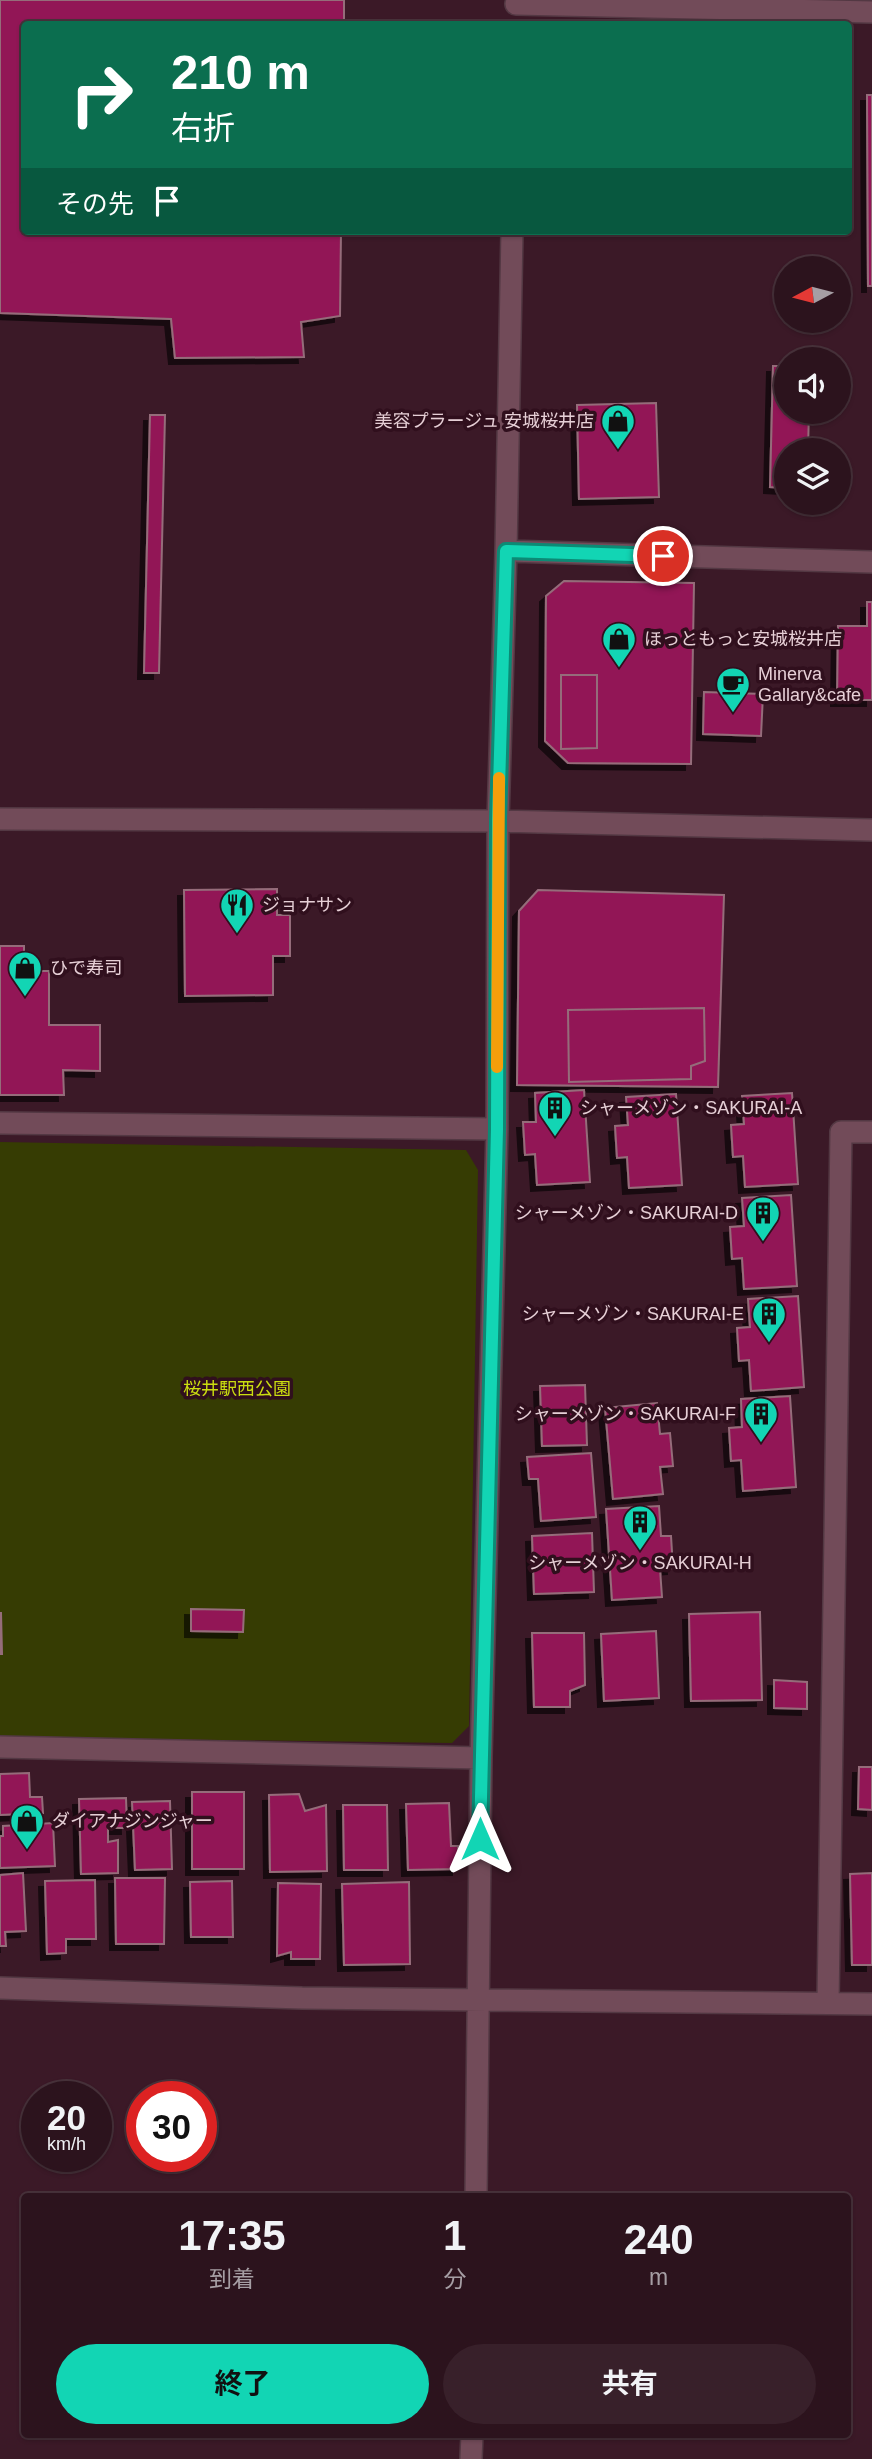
<!DOCTYPE html>
<html lang="ja">
<meta charset="utf-8">
<style>
body{margin:0;font-family:Helvetica,"Noto Sans JP",sans-serif;background:#38202a;color:#f1f3f6;height:100vh;display:flex;flex-direction:column;font-size:26px;white-space:nowrap}
*{box-sizing:border-box;margin:0}
p{font-size:23px;color:#a69ea4}
.icon{flex:none;width:38px;height:38px;fill:none;stroke:currentColor;stroke-width:2;stroke-linecap:round;stroke-linejoin:round}
.map{position:relative;flex:1;overflow:hidden}
.sheet{position:absolute;left:21px;top:2193px;width:830px;height:245px;display:flex;flex-direction:column;background:#2c131d;border-radius:7px;box-shadow:0 2px 5px #0004,0 0 0 2px #48323b}
.sheet>*{flex:none}
.banner{position:absolute;left:21px;top:21px;width:831px;height:214px;border-radius:7px;box-shadow:0 2px 5px #0004,0 0 0 2px #48323b;background:#0b6e4f;color:#fff;overflow:hidden}
.needle{width:46px;rotate:263deg}
.fabs{position:absolute;left:774px;top:256px;display:grid;gap:14px}
.fabs a{display:grid;place-items:center;width:77px;height:77px;border-radius:50%;background:#2c131d;box-shadow:0 2px 5px #0004,0 0 0 2px #48323b;font-size:35px}
.speed{position:absolute;left:21px;top:2081px;display:flex;gap:14px;font-size:35px;font-weight:700;text-align:center}
.speed>*{display:grid;place-content:center;width:91px;height:91px;border-radius:50%;background:#2c131d;box-shadow:0 2px 5px #0004,0 0 0 2px #48323b;line-height:1}
.speed small{font-size:18px;font-weight:400}
.speed .limit{border:10px solid #d22;background:#fff;color:#111}
.pin{position:absolute;display:grid;place-items:center;width:60px;height:60px;color:#fff;margin:-30px;border:4px solid #fff;border-radius:50%;box-shadow:0 2px 7px #0007}
.me{position:absolute;width:77px;margin:-38px;rotate:0deg;stroke-linejoin:round;filter:drop-shadow(0 0 5px #0008)}
.turn{display:flex;align-items:center;gap:24px;height:147px;padding:0 35px;font-size:32px}
.turn .icon{width:91px;height:91px;stroke-width:2.5}
.turn b{display:block;font-size:49px;line-height:60px}
.then{display:flex;align-items:center;height:66px;padding:0 35px;background:#0003;gap:14px;font-size:26px}
.eta{display:flex;justify-content:space-evenly;align-items:center;height:119px;text-align:center}
.eta b{font-size:42px;font-weight:700;line-height:49px}
.button{display:flex;gap:14px;margin-top:auto;padding:14px 35px}
.button a{flex:1;height:80px;border-radius:42px;background:#12d5b4;color:#111;font-size:28px;font-weight:700;line-height:80px;text-align:center}
.button a+a{background:#38202a;color:#f1f3f6}
.map>svg:first-child{display:block}
.green{fill:#363c03}
.building{fill:#921856;stroke:#956c7a;stroke-width:2;filter:url(#shadow)}
.lines{fill:none;stroke-linecap:round;stroke-linejoin:round}
.minor-casing{stroke:#533843;stroke-width:24}
.minor{stroke:#724b59;stroke-width:21}
.route-casing{stroke:#0c8a75;stroke-width:18}
.route{stroke:#12d5b4;stroke-width:12}
.slow{stroke:#f59e0b;stroke-width:12}
.labels{text-anchor:middle;stroke-width:7;stroke-linejoin:round;paint-order:stroke}
.poi-label{font-size:18px;fill:#e6cfd6;stroke:#300f1d;text-anchor:start}
.park-label{font-size:18px;fill:#cbde10;stroke:#300f1d}
</style>
<div class="map">
<svg width="872" height="2459" viewBox="0 0 872 2459">
<defs>
<filter id="shadow"><feDropShadow dx="-6" dy="6" stdDeviation="0" flood-color="#0009"/></filter>
</defs>
<rect width="100%" height="100%" fill="#3b1927"/>
<path class="green" d="M0,1142L466,1150L478,1170L469,1726L452,1743L0,1737Z"/>
<path class="building" d="M0,0H344V24H24V231H341L340,316L301,322L304,357L175,358L171,319L0,313Z
M867,95H872V286H868Z
M773,366H786V411H809L808,450H786V488L770,487Z
M656,403L659,497L579,499L577,405Z
M150,415H165L159,673H144Z
M564,581L694,583L691,764L568,763L545,741L546,596Z
M867,602H872V700H837L838,626H867Z
M561,675H597V748L561,749Z
M704,692L763,694L761,736L703,734Z
M277,889V915H290V956H273V995L185,996L184,890Z
M538,890L724,895L718,1087L517,1085L519,911Z
M0,946H24V971H49V1025H100V1071L63,1070L64,1095H0Z
M704,1008L705,1061L691,1066V1079L569,1082L568,1010Z
M584,1090L590,1182L537,1185L535,1154L525,1155L523,1122H536L535,1093Z
M792,1093L798,1184L745,1187L743,1156L733,1157L731,1125L744,1124L742,1096Z
M676,1094L682,1185L629,1188L627,1157L617,1158L615,1126L628,1125L626,1097Z
M791,1195L797,1286L744,1289L742,1258L732,1259L730,1227L744,1226L742,1198Z
M798,1296L804,1387L751,1391L749,1360L739,1361L737,1328L750,1327L748,1299Z
M585,1385L587,1445L542,1446L540,1386Z
M790,1396L796,1487L743,1491L741,1460L731,1461L729,1428L742,1427L741,1399Z
M657,1403L660,1434L670,1433L673,1466L660,1467L663,1494L613,1499L605,1408Z
M591,1453L596,1517L541,1521L538,1479H529L527,1457Z
M659,1506L661,1536H671L673,1568L660,1569L662,1597L612,1600L606,1509Z
M592,1533L594,1592L534,1594L532,1536Z
M191,1609L244,1610L243,1632L191,1631Z
M760,1612L762,1700L691,1701L689,1614Z
M0,1613H1L2,1654H0Z
M656,1631L659,1698L604,1701L601,1634Z
M532,1633H584L585,1685L570,1691V1707H534Z
M774,1680L807,1682V1709L774,1708Z
M859,1767H872V1810L858,1809Z
M29,1773L30,1797H42L43,1813L0,1815V1774Z
M192,1792H244V1869H192Z
M299,1794L305,1811L326,1805L327,1871L270,1872L269,1795Z
M126,1798L127,1828H108V1842L118,1840V1873L81,1874L79,1799Z
M170,1801L172,1869L135,1870L132,1802Z
M449,1803L451,1846H458V1869L408,1870L406,1804Z
M343,1805H387L388,1870H344Z
M53,1823L55,1866L0,1868V1836H3V1826Z
M23,1873L26,1931L5,1932L6,1946H0V1875Z
M872,1873V1965H852L850,1874Z
M115,1878H165L164,1944H116Z
M95,1880L96,1939H66V1953L47,1954L45,1881Z
M232,1881L233,1937H191L190,1882Z
M409,1882L410,1964L344,1965L342,1884Z
M278,1883L321,1884L320,1959H291V1952L277,1956Z"/>
<g class="lines">
<g class="minor-casing">
<path id="minor" d="M516,4L872,12
M506,551L872,562
M0,819L498,821L872,830
M0,1123L497,1129
M0,1747L481,1758
M0,1988L302,1998L872,2004
M828,2003L841,1132H872
M476,2196L481,1758L497,1129L498,821L506,551L512,231
M471,2459L472,2434"/>
</g>
<use href="#minor" class="minor"/>
</g>
<g class="lines">
<g class="route-casing">
<path id="route" d="M480,1839L497,1129L498,821L506,551L663,556"/>
</g>
<use href="#route" class="route"/>
<path class="slow" d="M497,1067L499,778"/>
</g>
<defs>
<g id="shop-pin" transform="scale(1.75)"><path d="M0 17L-7.5 6A9.5 9.5 0 1 1 7.5 6Z" fill="#12d5b4" stroke="#300f1d"/><path d="M-5-2.5h2.3a2.7 3.5 0 0 1 5.4 0H5L5.5 6h-11ZM-1.5-2.5h3a1.5 2.3 0 0 0-3 0Z" fill="#111"/></g>
<g id="cafe-pin" transform="scale(1.75)"><path d="M0 17L-7.5 6A9.5 9.5 0 1 1 7.5 6Z" fill="#12d5b4" stroke="#300f1d"/><path d="M-5.5-4.5H6V0H3Q3 3.5 0 3.5H-2.5Q-5.5 3.5-5.5 0ZM3-3.2v2h1.7v-2ZM-6 4.5H4V6H-6Z" fill="#111"/></g>
<g id="restaurant-pin" transform="scale(1.75)"><path d="M0 17L-7.5 6A9.5 9.5 0 1 1 7.5 6Z" fill="#12d5b4" stroke="#300f1d"/><path d="M-5-6h1v4h1v-4h1v4h1v-4h1v5L-1.5 .5V6h-2V.5L-5-1ZM5-6V6H3V1.5H1.5Q1.5-4 5-6Z" fill="#111"/></g>
<g id="building-pin" transform="scale(1.75)"><path d="M0 17L-7.5 6A9.5 9.5 0 1 1 7.5 6Z" fill="#12d5b4" stroke="#300f1d"/><path d="M-4-6H4V6H1V3H-1V6H-4ZM-2.5-4.3h1.7v1.8h-1.7ZM.8-4.3h1.7v1.8H.8ZM-2.5-1h1.7V.8h-1.7ZM.8-1h1.7V.8H.8Z" fill="#111"/></g>
</defs>
<g fill-rule="evenodd">
<use href="#shop-pin" x="618" y="421"/>
<use href="#shop-pin" x="619" y="639"/>
<use href="#cafe-pin" x="733" y="684"/>
<use href="#restaurant-pin" x="237" y="905"/>
<use href="#shop-pin" x="25" y="968"/>
<use href="#building-pin" x="555" y="1108"/>
<use href="#building-pin" x="763" y="1213"/>
<use href="#building-pin" x="769" y="1314"/>
<use href="#building-pin" x="761" y="1414"/>
<use href="#building-pin" x="640" y="1522"/>
<use href="#shop-pin" x="27" y="1821"/>
</g>
<g class="labels">
<g class="poi-label">
<text x="594" y="427" text-anchor="end">美容プラージュ 安城桜井店</text>
<text x="644" y="645">ほっともっと安城桜井店</text>
<text x="758" y="680">Minerva<tspan x="758" dy="21">Gallary&amp;cafe</tspan></text>
<text x="262" y="911">ジョナサン</text>
<text x="50" y="974">ひで寿司</text>
<text x="580" y="1114">シャーメゾン・SAKURAI-A</text>
<text x="738" y="1219" text-anchor="end">シャーメゾン・SAKURAI-D</text>
<text x="744" y="1320" text-anchor="end">シャーメゾン・SAKURAI-E</text>
<text x="736" y="1420" text-anchor="end">シャーメゾン・SAKURAI-F</text>
<text x="640" y="1569" text-anchor="middle">シャーメゾン・SAKURAI-H</text>
<text x="52" y="1827">ダイアナジンジャー</text>
</g>
<g class="park-label">
<text x="237" y="1395">桜井駅西公園</text>
</g>
</g>
</svg>
<div class="fabs">
<a><svg class="needle" viewBox="-14 -14 28 28"><path d="M0-13l5 13h-10z" fill="#e53935"/><path d="M0 13l5-13h-10z" fill="#a69ea4"/></svg></a>
<a><svg class="icon" aria-label="sound" viewBox="0 0 24 24"><path d="M4 9h4l5-4v14l-5-4H4zM17 9q2 3 0 6"/></svg></a>
<a><svg class="icon" aria-label="layers" viewBox="0 0 24 24"><path d="M12 4l9 5-9 5-9-5zM3 14l9 5 9-5"/></svg></a>
</div>
<div class="speed"><div>20<small>km/h</small></div><div class="limit">30</div></div>
<div class="pin" style="left:663px;top:556px;background:#d93025"><svg class="icon" aria-label="arrive" viewBox="0 0 24 24"><path d="M6 21V4h12l-3 4 3 4H6"/></svg></div>
<svg class="me" style="left:480px;top:1839px" viewBox="-20 -20 40 40"><path d="M0-17L14 15 0 8-14 15z" fill="#12d5b4" stroke="#fff" stroke-width="4"/></svg>
<div class="banner">
<div class="turn"><svg class="icon" aria-label="right" viewBox="0 0 24 24"><path d="M7 20v-9h11M14 6l5 5-5 5"/></svg><div><b>210 m</b>右折</div></div>
<div class="then">その先<svg class="icon" aria-label="arrive" viewBox="0 0 24 24"><path d="M6 21V4h12l-3 4 3 4H6"/></svg></div>
</div>
<section class="sheet">
<div class="eta">
<div><b>17:35</b><p>到着</p></div>
<div><b>1</b><p>分</p></div>
<div><b>240</b><p>m</p></div>
</div>
<div class="button"><a>終了</a><a>共有</a></div>
</section>
</div>
